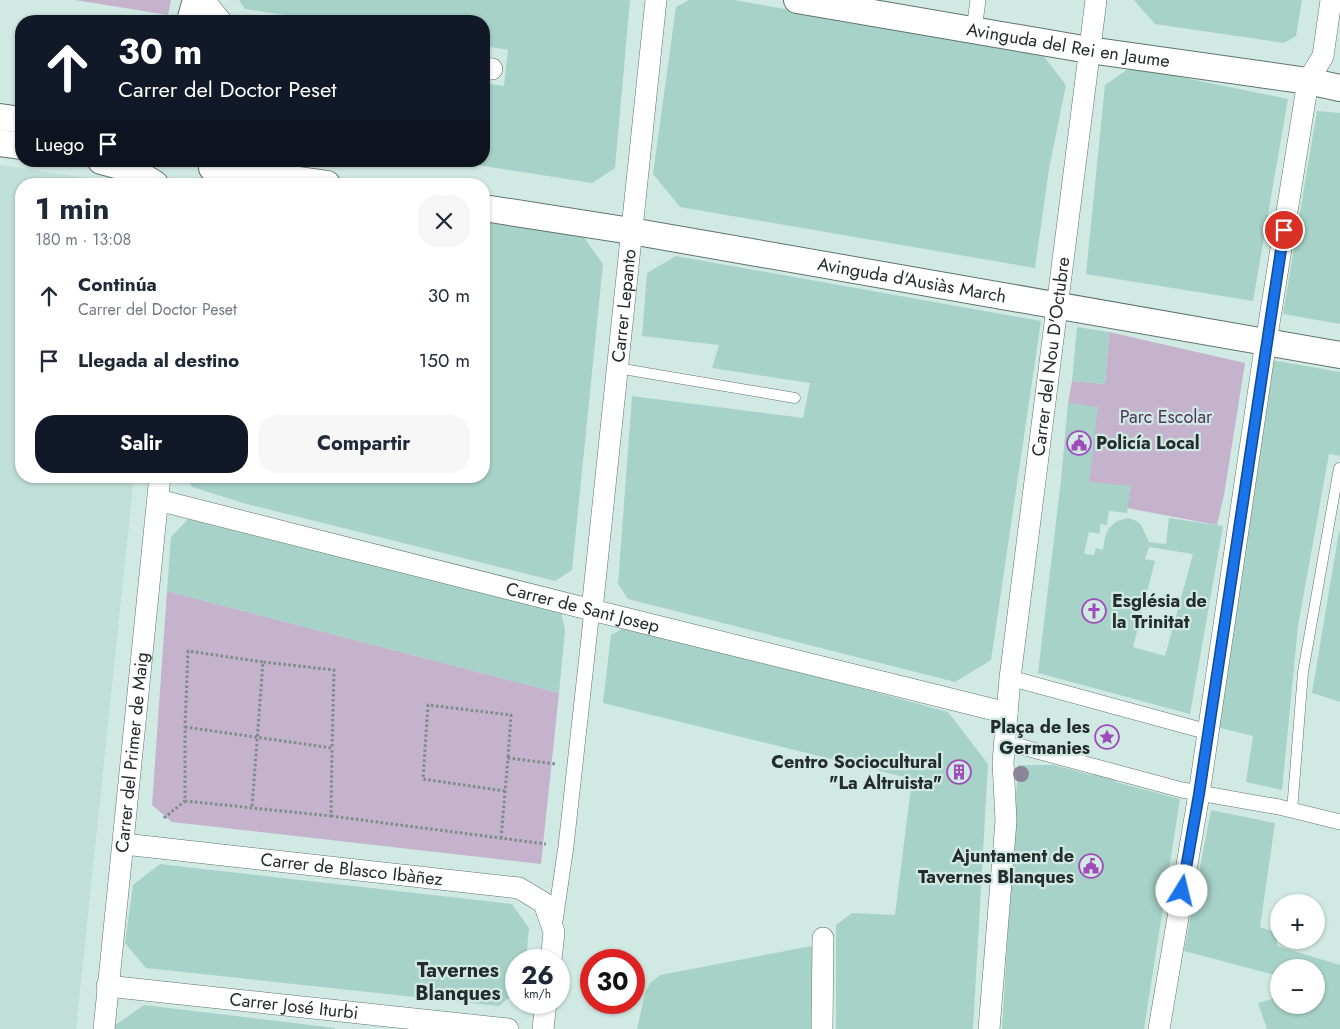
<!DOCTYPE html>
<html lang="es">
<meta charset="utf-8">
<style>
body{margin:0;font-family:Jost,sans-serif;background:#f6f6f7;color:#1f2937;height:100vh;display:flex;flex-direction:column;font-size:19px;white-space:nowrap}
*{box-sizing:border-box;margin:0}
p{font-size:16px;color:#747a83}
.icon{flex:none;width:28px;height:28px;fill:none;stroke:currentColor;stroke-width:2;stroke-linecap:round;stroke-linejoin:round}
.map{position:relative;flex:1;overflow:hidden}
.panel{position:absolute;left:15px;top:178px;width:475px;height:305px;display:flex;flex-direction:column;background:#fff;border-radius:20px;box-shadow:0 1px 4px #0004}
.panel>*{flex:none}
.guide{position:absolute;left:15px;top:15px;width:475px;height:152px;border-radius:20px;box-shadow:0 1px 4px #0004;background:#111827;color:#fff;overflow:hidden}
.controls{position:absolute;left:1270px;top:894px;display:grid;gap:10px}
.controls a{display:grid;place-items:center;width:55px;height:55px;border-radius:50%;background:#fff;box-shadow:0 1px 4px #0004;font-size:25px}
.speed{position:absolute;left:505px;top:949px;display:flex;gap:10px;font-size:25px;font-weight:700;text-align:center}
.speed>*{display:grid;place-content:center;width:65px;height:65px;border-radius:50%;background:#fff;box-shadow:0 1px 4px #0004;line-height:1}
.speed small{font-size:12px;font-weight:400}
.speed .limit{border:8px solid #d22;background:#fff;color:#111}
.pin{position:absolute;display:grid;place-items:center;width:42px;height:42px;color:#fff;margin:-21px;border:2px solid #fff;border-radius:50%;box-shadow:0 1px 5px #0007}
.me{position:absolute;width:55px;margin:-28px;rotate:9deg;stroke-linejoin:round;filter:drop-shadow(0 0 4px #0008)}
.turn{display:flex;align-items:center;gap:18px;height:105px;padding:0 20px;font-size:22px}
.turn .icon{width:65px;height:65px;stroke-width:2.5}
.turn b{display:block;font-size:35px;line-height:42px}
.then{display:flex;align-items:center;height:48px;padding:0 20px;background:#0003;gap:10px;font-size:19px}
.round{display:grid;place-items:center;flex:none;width:52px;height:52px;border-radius:20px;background:#f6f6f7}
.overview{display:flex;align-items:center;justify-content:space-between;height:85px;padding:0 20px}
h1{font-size:30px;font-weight:700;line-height:38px}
.action{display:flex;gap:10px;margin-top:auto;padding:10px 20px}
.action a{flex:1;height:58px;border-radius:20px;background:#111827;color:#fff;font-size:20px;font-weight:700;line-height:58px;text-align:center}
.action a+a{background:#f6f6f7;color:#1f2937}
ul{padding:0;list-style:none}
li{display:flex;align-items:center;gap:15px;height:65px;padding:0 20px}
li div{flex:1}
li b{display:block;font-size:19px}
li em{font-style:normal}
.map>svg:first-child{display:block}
.built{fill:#bfdfd7}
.green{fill:#c5b3cd}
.building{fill:#a7d2c8;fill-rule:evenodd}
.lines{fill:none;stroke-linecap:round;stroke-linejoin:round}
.service-casing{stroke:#5f746f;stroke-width:11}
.pedestrian-casing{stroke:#5f746f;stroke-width:16}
.minor-casing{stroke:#5f746f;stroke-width:22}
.tertiary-casing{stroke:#5f746f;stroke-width:28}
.path{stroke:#7c8d89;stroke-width:3;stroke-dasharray:2.5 2.5;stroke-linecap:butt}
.service{stroke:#fff;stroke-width:10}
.pedestrian{stroke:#fff;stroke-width:15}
.minor{stroke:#fff;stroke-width:21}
.tertiary{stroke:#fff;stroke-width:26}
.tree{fill:#8b8599}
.route-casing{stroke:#114b97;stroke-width:12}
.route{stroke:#1a73e8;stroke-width:9}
.labels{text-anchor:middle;stroke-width:4.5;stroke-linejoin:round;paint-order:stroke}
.street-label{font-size:18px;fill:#242d2b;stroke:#d1e9e3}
.park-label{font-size:18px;fill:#51345c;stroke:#d1e9e3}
.poi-label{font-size:18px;font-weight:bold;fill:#242d2b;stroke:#d1e9e3;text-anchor:end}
.quarter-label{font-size:20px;font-weight:bold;fill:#242d2b;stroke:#d1e9e3}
</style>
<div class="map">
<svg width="1340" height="1029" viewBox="0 0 1340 1029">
<rect width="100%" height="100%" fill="#d1e9e3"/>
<path class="built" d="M0,165L125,184H21V476H134L76,1029H0Z"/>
<path class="green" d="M75,0H171L168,15Z
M1109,332L1245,363L1224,495L1217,525L1127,508L1089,482L1068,403L1072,381L1105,384Z
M167,591L559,693L541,864L172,822L152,805Z"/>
<path class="building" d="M239,0H630L615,168L592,183L458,162L484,161V83L504,86L508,50L484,46V21H324L245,9Z
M689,0H734L1042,54L1066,85L1049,169L1035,268L680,207L653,174L676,7Z
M1134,0H1302L1296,36L1284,43L1155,24Z
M1131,67L1288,99L1253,301L1086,274L1105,85Z
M1317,111L1340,113V324L1283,314Z
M484,222L583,236L603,264L572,570L555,581L243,503L192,487L185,476H484Z
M676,256L1041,321L991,660L955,682L628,599L618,584L632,396L803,418L810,383L712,368L719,345L642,336L647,273Z
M1077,327L1109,332L1105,384L1072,381Z
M1271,360L1340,372V456L1329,454L1298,626L1282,790L1246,782L1253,736L1217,727Z
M1068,403L1098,407L1089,482L1131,486L1127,513L1109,511L1107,525L1100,524V534L1089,532L1084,554L1094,555L1096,548L1103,550L1105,537L1109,528L1117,521L1128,518L1135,520L1141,525L1149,542L1166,544L1169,518L1223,526L1190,714L1038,673L1061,480ZM1149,547L1193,554L1165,656L1133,647L1155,561L1145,559Z
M188,519L561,612L565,630L559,693L167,591L171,537Z
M1339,531L1340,532V702L1312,693Z
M629,625L948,712L988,764L973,1029H836V925L852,913L895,915L912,779L603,703L611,635Z
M1018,765H1054L1092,775L1094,770L1117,776L1116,782L1180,799L1144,1029H1002Z
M1211,810L1275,823L1260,927L1277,933V946L1340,965V1029H1267L1258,1003L1279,997V1005H1316V968H1279V976L1184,951Z
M160,864L512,904L529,928L526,960H516V992L499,1006L146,968L125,943L133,885Z
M812,946L811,1029H637L645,993L650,983L660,975Z
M144,1005L335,1028V1029H114V1026Z"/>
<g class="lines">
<g class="service-casing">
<path id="service" d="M617,368L795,398
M1292,811L1303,672L1339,468"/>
</g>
<g class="pedestrian-casing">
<path id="pedestrian" d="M974,30L978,0
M1010,678L1208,732
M1004,745L1022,747L1182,790L1279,807L1340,822
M554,928L566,846L592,610"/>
</g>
<g class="minor-casing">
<g id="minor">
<path d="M204,0L221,21"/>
<path d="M484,68L492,69"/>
<path id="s1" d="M158,500L592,610L1007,713"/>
<path id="s2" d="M592,610L656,0"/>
<path id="s3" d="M124,844L519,888L544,903L554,932L551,960"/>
<path id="s4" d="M107,986L508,1029"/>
<path id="s5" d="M104,1029L160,476"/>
<path d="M543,1029L546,1002"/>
<path d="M822,1029L823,938"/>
<path id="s6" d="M989,1029L1006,821L1003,762L1010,678L1096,0"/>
<path d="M1159,1029L1199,794L1263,361L1308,81L1323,56L1331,0"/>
</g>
</g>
<g class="tertiary-casing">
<g id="tertiary">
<path id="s7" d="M797,0L1089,50L1308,81L1340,88"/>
<path d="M190,21L196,0"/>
<path d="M0,117L21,120"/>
<path d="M0,143L21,146"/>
<path d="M101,161L131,169L155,184"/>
<path d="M212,168L327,184"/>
<path id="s8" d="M484,208L631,231L1340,355"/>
</g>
</g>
<path class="path" d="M185,727L332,748L334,670L263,662L252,807
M505,791L423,779L428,705L511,715L508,758
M185,801L331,816L332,748
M331,816L546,844
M164,818L185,801V727L188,651L263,662
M501,838L508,758L556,764"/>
<use href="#service" class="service"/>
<use href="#pedestrian" class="pedestrian"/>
<use href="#minor" class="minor"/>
<use href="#tertiary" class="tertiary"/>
</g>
<g class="tree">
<circle cx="1021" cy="774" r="8"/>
<circle cx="1166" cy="881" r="8"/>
</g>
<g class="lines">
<g class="route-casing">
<path id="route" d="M1182,891L1199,794L1284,230"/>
</g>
<use href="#route" class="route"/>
</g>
<defs>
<g id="civic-ring" transform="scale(1.25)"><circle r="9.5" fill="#d1e9e3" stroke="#a04dbc" stroke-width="1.5"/><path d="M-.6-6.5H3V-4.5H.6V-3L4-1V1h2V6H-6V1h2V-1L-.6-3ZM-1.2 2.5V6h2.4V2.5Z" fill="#a04dbc"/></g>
<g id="church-ring" transform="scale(1.25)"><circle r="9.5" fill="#d1e9e3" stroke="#a04dbc" stroke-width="1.5"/><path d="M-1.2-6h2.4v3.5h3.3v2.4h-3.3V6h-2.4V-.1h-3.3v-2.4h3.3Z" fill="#a04dbc"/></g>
<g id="sight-ring" transform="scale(1.25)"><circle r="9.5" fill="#d1e9e3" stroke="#a04dbc" stroke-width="1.5"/><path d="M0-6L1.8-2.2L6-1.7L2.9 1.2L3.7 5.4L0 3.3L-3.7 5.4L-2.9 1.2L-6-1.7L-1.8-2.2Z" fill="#a04dbc"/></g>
<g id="building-ring" transform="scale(1.25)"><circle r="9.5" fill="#d1e9e3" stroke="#a04dbc" stroke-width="1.5"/><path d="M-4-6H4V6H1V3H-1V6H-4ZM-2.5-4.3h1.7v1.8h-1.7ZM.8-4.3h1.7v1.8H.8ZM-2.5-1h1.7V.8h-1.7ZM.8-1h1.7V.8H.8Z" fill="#a04dbc"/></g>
</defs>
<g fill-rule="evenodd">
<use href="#civic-ring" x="1079" y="443"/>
<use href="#church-ring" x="1094" y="611"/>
<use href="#sight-ring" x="1107" y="737"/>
<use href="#building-ring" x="959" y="772"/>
<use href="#civic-ring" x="1091" y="866"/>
</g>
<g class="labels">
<g class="street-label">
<text dy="6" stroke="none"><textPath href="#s7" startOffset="275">Avinguda del Rei en Jaume</textPath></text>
<text dy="6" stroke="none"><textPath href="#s8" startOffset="434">Avinguda d'Ausiàs March</textPath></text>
<text dy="6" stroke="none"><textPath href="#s2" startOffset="306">Carrer Lepanto</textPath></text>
<text dy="6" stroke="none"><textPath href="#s6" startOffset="676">Carrer del Nou D'Octubre</textPath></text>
<text dy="6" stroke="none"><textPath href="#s1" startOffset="438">Carrer de Sant Josep</textPath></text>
<text dy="6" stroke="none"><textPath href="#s5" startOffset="278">Carrer del Primer de Maig</textPath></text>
<text dy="6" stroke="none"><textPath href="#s3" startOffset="229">Carrer de Blasco Ibàñez</textPath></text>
<text dy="6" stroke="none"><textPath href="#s4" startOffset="188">Carrer José Iturbi</textPath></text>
</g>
<g class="park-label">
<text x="1166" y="423">Parc Escolar</text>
</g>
<g class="poi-label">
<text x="1096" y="449" text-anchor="start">Policía Local</text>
<text x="1112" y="607" text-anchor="start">Església de<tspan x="1112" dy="21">la Trinitat</tspan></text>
<text x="1090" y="733">Plaça de les<tspan x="1090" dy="21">Germanies</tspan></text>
<text x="942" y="768">Centro Sociocultural<tspan x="942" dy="21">"La Altruista"</tspan></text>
<text x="1074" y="862">Ajuntament de<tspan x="1074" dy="21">Tavernes Blanques</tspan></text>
</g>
<g class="quarter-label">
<text x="458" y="977">Tavernes<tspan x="458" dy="23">Blanques</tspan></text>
</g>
</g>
</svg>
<div class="controls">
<a>+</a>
<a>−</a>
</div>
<div class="speed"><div>26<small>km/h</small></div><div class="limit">30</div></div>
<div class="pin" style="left:1284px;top:230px;background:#d93025"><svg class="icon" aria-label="arrive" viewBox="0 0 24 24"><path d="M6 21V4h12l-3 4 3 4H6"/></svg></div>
<svg class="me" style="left:1182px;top:891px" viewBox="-20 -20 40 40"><circle r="19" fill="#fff"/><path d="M0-13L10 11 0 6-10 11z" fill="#1a73e8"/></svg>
<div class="guide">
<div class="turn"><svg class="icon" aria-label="ahead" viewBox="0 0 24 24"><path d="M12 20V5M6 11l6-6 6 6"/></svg><div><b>30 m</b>Carrer del Doctor Peset</div></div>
<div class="then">Luego<svg class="icon" aria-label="arrive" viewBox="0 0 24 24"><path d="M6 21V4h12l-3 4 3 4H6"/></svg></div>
</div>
<section class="panel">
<div class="overview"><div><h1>1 min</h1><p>180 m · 13:08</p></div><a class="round"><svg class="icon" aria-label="close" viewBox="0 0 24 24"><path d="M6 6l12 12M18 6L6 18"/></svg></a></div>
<ul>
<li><svg class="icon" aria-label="ahead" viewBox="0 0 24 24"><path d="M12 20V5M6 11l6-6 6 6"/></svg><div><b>Continúa</b><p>Carrer del Doctor Peset</p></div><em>30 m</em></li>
<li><svg class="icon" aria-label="arrive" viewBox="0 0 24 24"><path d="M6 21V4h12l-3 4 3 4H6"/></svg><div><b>Llegada al destino</b></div><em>150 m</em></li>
</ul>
<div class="action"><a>Salir</a><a>Compartir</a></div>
</section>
</div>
